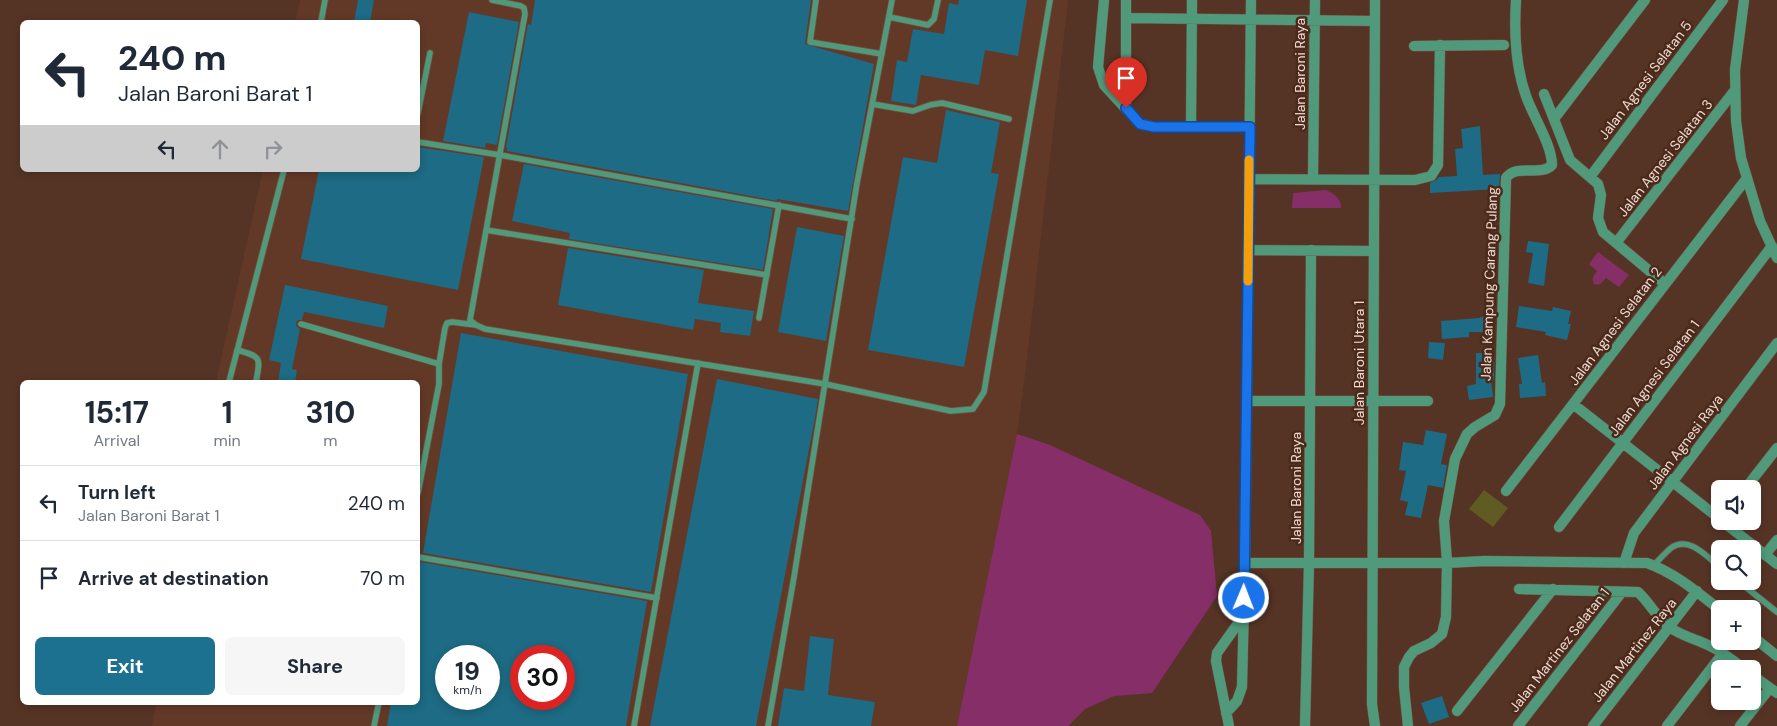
<!DOCTYPE html>
<meta charset="utf-8">
<style>
body{margin:0;font-family:"DM Sans",sans-serif;background:#f6f6f7;color:#1f2937;height:100vh;display:flex;flex-direction:column;font-size:19px;white-space:nowrap}
*{box-sizing:border-box;margin:0}
p{font-size:16px;color:#747a83}
.icon{flex:none;width:28px;height:28px;fill:none;stroke:currentColor;stroke-width:2;stroke-linecap:round;stroke-linejoin:round}
.map{position:relative;flex:1;overflow:hidden}
.drawer{position:absolute;left:20px;top:380px;width:400px;height:325px;display:flex;flex-direction:column;background:#fff;border-radius:8px;box-shadow:0 2px 8px #0003}
.drawer>*{flex:none}
.banner{position:absolute;left:20px;top:20px;width:400px;height:152px;border-radius:8px;box-shadow:0 2px 8px #0003;background:#fff;color:#1f2937;overflow:hidden}
.tools{position:absolute;left:1711px;top:480px;display:grid;gap:10px}
.tools a{display:grid;place-items:center;width:50px;height:50px;border-radius:8px;background:#fff;box-shadow:0 2px 8px #0003;font-size:25px}
.speed{position:absolute;left:435px;top:645px;display:flex;gap:10px;font-size:25px;font-weight:700;text-align:center}
.speed>*{display:grid;place-content:center;width:65px;height:65px;border-radius:50%;background:#fff;box-shadow:0 2px 8px #0003;line-height:1}
.speed small{font-size:12px;font-weight:400}
.speed .limit{border:8px solid #d22;background:#fff;color:#111}
.pin{position:absolute;display:grid;place-items:center;width:42px;height:42px;color:#fff;margin:-51px -21px;border-radius:50% 50% 50% 0;rotate:-45deg;box-shadow:0 0 5px #0007}
.pin .icon{rotate:45deg}
.me{position:absolute;width:55px;margin:-28px;rotate:1deg;stroke-linejoin:round;filter:drop-shadow(0 0 4px #0008)}
.turn{display:flex;align-items:center;gap:18px;height:105px;padding:0 15px;font-size:22px}
.turn .icon{width:65px;height:65px;stroke-width:2.5}
.turn b{display:block;font-size:35px;line-height:42px}
.lanes{display:flex;align-items:center;height:48px;padding:0 15px;background:#0003;justify-content:center;gap:25px;direction:ltr}
.lanes .off{opacity:.35}
.eta{display:flex;justify-content:space-evenly;align-items:center;height:85px;text-align:center}
.eta b{font-size:30px;font-weight:700;line-height:35px}
.action{display:flex;gap:10px;margin-top:auto;padding:10px 15px}
.action a{flex:1;height:58px;border-radius:8px;background:#1c7190;color:#fff;font-size:20px;font-weight:700;line-height:58px;text-align:center}
.action a+a{background:#f6f6f7;color:#1f2937}
ul{padding:0;list-style:none}
li{display:flex;align-items:center;gap:15px;height:75px;padding:0 15px;border-top:1px solid #e0e1e3}
li div{flex:1}
li b{display:block;font-size:19px}
li em{font-style:normal}
.map>svg:first-child{display:block}
.built{fill:#623927;fill-rule:evenodd}
.green{fill:#605b22}
.water{fill:#862e67}
.building{fill:#1d6b84;fill-rule:evenodd}
.lines{fill:none;stroke-linecap:round;stroke-linejoin:round}
.service-casing{stroke:#725244;stroke-width:7}
.minor-casing{stroke:#725244;stroke-width:11}
.service{stroke:#509a7b;stroke-width:5.5}
.minor{stroke:#509a7b;stroke-width:10}
.route-casing{stroke:#114b97;stroke-width:12}
.route{stroke:#1a73e8;stroke-width:9}
.slow{stroke:#f59e0b;stroke-width:9}
.labels{text-anchor:middle;stroke-width:5;stroke-linejoin:round;paint-order:stroke}
.street-label{font-size:14px;fill:#f0dad1;stroke:#4b2a1b}
</style>
<div class="map">
<svg width="1777" height="726" viewBox="0 0 1777 726">
<rect width="100%" height="100%" fill="#563425"/>
<path class="built" d="M300,0H1068L1026,367L1017,434L957,726H152L156,703L418,702V382H216L263,170H418V22H295ZM446,656H489V699H446ZM521,656H564V699H521Z"/>
<path class="green" d="M1484,490L1508,508L1493,527L1469,509Z"/>
<path class="water" d="M1326,190C1333,193 1342,199 1341,208H1292L1293,193Z
M1598,252L1629,275L1619,287L1606,278C1602,282 1601,286 1594,284C1591,278 1594,276 1597,271L1589,264Z
M1017,434L1050,445L1200,515L1211,531L1217,596L1152,693L1114,696L1085,709L1068,726H957Z"/>
<path class="building" d="M358,0H374L370,22H354Z
M535,0H811L805,44L874,64L848,211L777,199V201L507,151V148L506,147L528,24L531,25Z
M959,0H1027L1018,56L985,50L979,85L921,75L916,105L891,101L897,60L907,62L913,29L944,34L949,3L958,5Z
M469,12L519,22L497,145L486,143L485,148L443,141Z
M946,110L1000,122L991,173L999,174L964,367L868,350L903,157L937,163Z
M1480,126L1483,175L1500,174L1499,189L1430,193V183L1436,180L1439,177L1457,176L1455,149L1463,148L1461,129Z
M418,147L484,157L458,290L301,259L319,170H418Z
M524,164L773,209L763,270L569,239L570,233L512,221Z
M797,227L844,236L826,341L778,332Z
M1528,241L1549,244L1544,286L1528,283L1533,253L1526,252Z
M568,248L704,270L698,303L754,311L750,336L720,332L721,323L695,319L693,330L558,305Z
M285,285L388,306L384,328L304,312L302,320H298L296,323L297,327L300,329L292,369L297,370L295,382H278L281,363L269,360Z
M1519,306L1552,311L1553,307L1571,311L1568,324H1571L1567,340L1545,335L1546,332L1516,327Z
M1480,317H1494V332H1469V337L1442,339L1441,321L1480,318Z
M461,333L688,374L651,592L423,553Z
M1429,342L1445,343L1443,360L1428,358Z
M1476,353H1494V380H1491L1493,397L1469,400L1467,386L1476,384Z
M1538,355L1542,383L1545,382L1546,396L1520,398L1519,384H1522L1518,358Z
M717,379L818,399L815,418L756,726H650Z
M1426,430L1447,434L1441,464L1447,465L1443,488L1428,485L1421,518L1405,515L1408,502L1400,500L1406,471L1399,470L1403,442L1423,445Z
M421,562L647,601L626,726H387L391,702H418V563L421,564ZM446,656H489V699H446ZM521,656H564V699H521Z
M810,636L834,639L828,695L875,702L871,726H778L784,688L804,691Z
M1442,696L1449,717L1429,724L1421,703Z"/>
<g class="lines">
<g class="service-casing">
<path id="service" d="M492,0L521,6L524,8L525,14L470,320L476,325L485,329L825,384L951,411L973,409L984,392L1050,0
M816,0L810,42L882,54
M889,17L928,25L934,19L938,0
M321,22L325,0
M872,104L913,111L930,105L942,103L1009,119
M418,113L430,53
M418,142L500,155L852,219
M486,230L767,275
M759,318L779,205
M301,324L439,364V384L418,493
M237,350C263,357 260,358 256,382
M439,364L445,328L447,323L452,322L476,325
M229,382L284,170
M418,557L657,598
M1654,565C1659,560 1665,553 1671,548C1689,535 1707,557 1720,567
M1738,581L1777,612
M374,726L379,702
M634,726L698,363
M768,726L794,577L857,183L892,0"/>
</g>
<g class="minor-casing">
<path id="minor" d="M1104,0L1098,67L1104,85L1140,124L1154,127H1250
M1744,0L1735,70L1736,121L1741,158L1760,221L1777,258
M1126,18L1375,21
M1414,46L1504,45
M1544,94L1570,160L1598,184L1601,195L1598,218L1603,232L1665,284
M1126,108V0
M1554,119L1645,0
M1191,127L1192,0
M1590,177L1723,0
M1249,179L1415,180L1431,176L1438,165L1440,45
M1313,179L1315,0
M1616,243L1735,90
M1248,250L1374,251
M1246,401H1428
M1573,404L1720,519
M1745,489L1777,448
M1506,491L1747,178
M1722,521L1777,564
M1559,527L1772,246
M1765,555L1777,540
M1245,563H1447L1485,561L1647,563C1675,573 1697,592 1720,610
M1624,563L1634,533L1777,343
M1519,589L1638,592C1650,603 1656,617 1669,627C1682,636 1695,639 1708,645C1721,651 1733,660 1744,669
M1752,636L1777,656
M1752,675L1777,693
M1457,711L1553,589
M1226,713L1237,701L1242,687L1245,563L1251,0
M1229,726L1216,661L1217,653L1244,615
M1305,726L1309,563L1311,250
M1375,726L1372,704L1375,0
M1408,726L1404,687V667L1409,657L1414,651L1431,643L1442,634L1446,617L1447,562L1444,521L1455,459L1467,434L1475,427L1495,415L1500,404L1506,178C1517,163 1541,177 1552,165C1552,145 1533,116 1526,96C1515,65 1514,32 1516,0
M1518,726L1622,592
M1593,726L1697,591
M1667,726L1723,653
M1740,726L1770,688"/>
</g>
<use href="#service" class="service"/>
<use href="#minor" class="minor"/>
</g>
<g class="lines">
<g class="route-casing">
<path id="route" d="M1126,108L1140,124L1154,127H1250L1244,598"/>
</g>
<use href="#route" class="route"/>
<path class="slow" d="M1248,281L1249,160"/>
</g>
<g class="labels">
<g class="street-label">
<text transform="translate(1300 74) rotate(-90)" y="5">Jalan Baroni Raya</text>
<text transform="translate(1645 80) rotate(-53)" y="5">Jalan Agnesi Selatan 5</text>
<text transform="translate(1665 158) rotate(-52)" y="5">Jalan Agnesi Selatan 3</text>
<text transform="translate(1489 284) rotate(-88)" y="5">Jalan Kampung Carang Pulang</text>
<text transform="translate(1615 326) rotate(-53)" y="5">Jalan Agnesi Selatan 2</text>
<text transform="translate(1359 363) rotate(-90)" y="5">Jalan Baroni Utara 1</text>
<text transform="translate(1654 378) rotate(-53)" y="5">Jalan Agnesi Selatan 1</text>
<text transform="translate(1685 442) rotate(-53)" y="5">Jalan Agnesi Raya</text>
<text transform="translate(1296 488) rotate(-90)" y="5">Jalan Baroni Raya</text>
<text transform="translate(1559 650) rotate(-52)" y="5">Jalan Martinez Selatan 1</text>
<text transform="translate(1634 650) rotate(-52)" y="5">Jalan Martinez Raya</text>
</g>
</g>
</svg>
<div class="tools">
<a><svg class="icon" aria-label="sound" viewBox="0 0 24 24"><path d="M4 9h4l5-4v14l-5-4H4zM17 9q2 3 0 6"/></svg></a>
<a><svg class="icon" aria-label="search" viewBox="0 0 24 24"><circle cx="10" cy="10" r="6"/><path d="M15 15l6 6"/></svg></a>
<a>+</a>
<a>−</a>
</div>
<div class="speed"><div>19<small>km/h</small></div><div class="limit">30</div></div>
<div class="pin" style="left:1126px;top:108px;background:#d93025"><svg class="icon" aria-label="arrive" viewBox="0 0 24 24"><path d="M6 21V4h12l-3 4 3 4H6"/></svg></div>
<svg class="me" style="left:1244px;top:598px" viewBox="-20 -20 40 40"><circle r="17" fill="#1a73e8" stroke="#fff" stroke-width="3"/><path d="M0-11L8 9 0 5-8 9z" fill="#fff"/></svg>
<div class="banner">
<div class="turn"><svg class="icon" aria-label="left" viewBox="0 0 24 24"><path d="M17 20v-9H6M10 6l-5 5 5 5"/></svg><div><b>240 m</b>Jalan Baroni Barat 1</div></div>
<div class="lanes"><svg class="icon" aria-label="left" viewBox="0 0 24 24"><path d="M17 20v-9H6M10 6l-5 5 5 5"/></svg><svg class="icon off" aria-label="ahead" viewBox="0 0 24 24"><path d="M12 20V5M6 11l6-6 6 6"/></svg><svg class="icon off" aria-label="right" viewBox="0 0 24 24"><path d="M7 20v-9h11M14 6l5 5-5 5"/></svg></div>
</div>
<section class="drawer">
<div class="eta">
<div><b>15:17</b><p>Arrival</p></div>
<div><b>1</b><p>min</p></div>
<div><b>310</b><p>m</p></div>
</div>
<ul>
<li><svg class="icon" aria-label="left" viewBox="0 0 24 24"><path d="M17 20v-9H6M10 6l-5 5 5 5"/></svg><div><b>Turn left</b><p>Jalan Baroni Barat 1</p></div><em>240 m</em></li>
<li><svg class="icon" aria-label="arrive" viewBox="0 0 24 24"><path d="M6 21V4h12l-3 4 3 4H6"/></svg><div><b>Arrive at destination</b></div><em>70 m</em></li>
</ul>
<div class="action"><a>Exit</a><a>Share</a></div>
</section>
</div>
